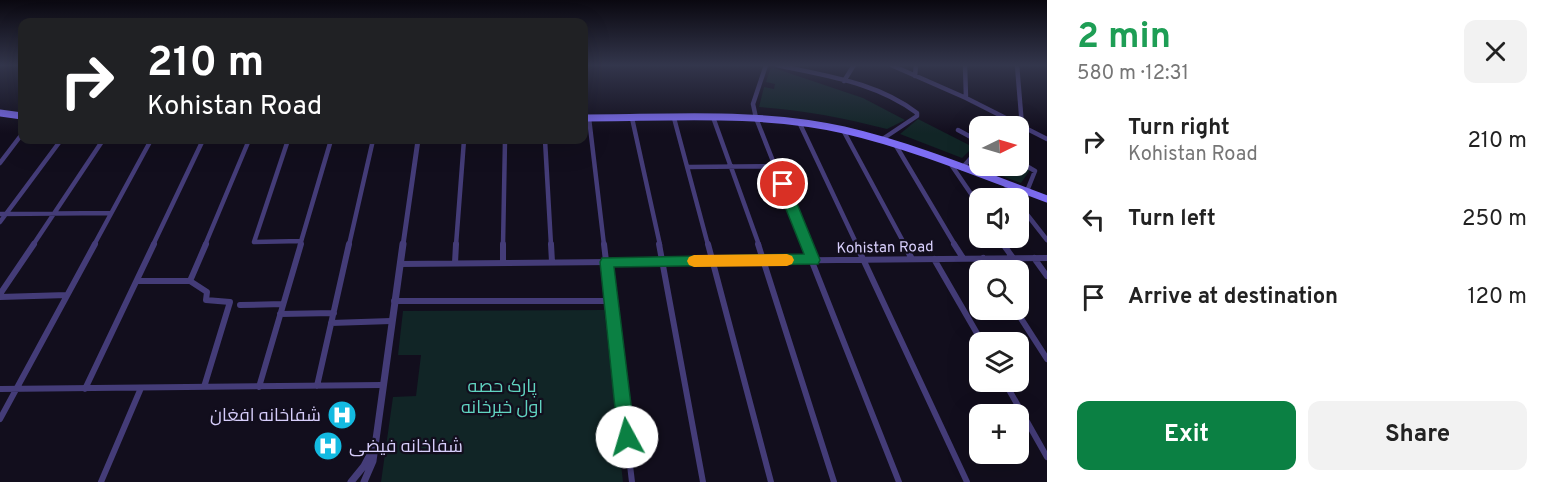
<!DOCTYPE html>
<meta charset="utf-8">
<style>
body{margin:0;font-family:Overpass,Cairo,sans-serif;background:#f2f2f2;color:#222;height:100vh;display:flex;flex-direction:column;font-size:22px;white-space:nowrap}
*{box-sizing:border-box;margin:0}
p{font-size:20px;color:#767676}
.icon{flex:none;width:33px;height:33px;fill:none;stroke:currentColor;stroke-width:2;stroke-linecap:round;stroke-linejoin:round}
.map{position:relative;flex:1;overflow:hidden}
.sheet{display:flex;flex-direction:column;background:#fff;width:510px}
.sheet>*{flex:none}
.hud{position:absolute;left:18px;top:18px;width:570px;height:126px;border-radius:12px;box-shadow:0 6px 24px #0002;background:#202124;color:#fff;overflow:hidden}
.needle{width:39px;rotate:85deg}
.buttons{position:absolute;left:969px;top:116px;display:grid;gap:12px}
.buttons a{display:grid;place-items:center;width:60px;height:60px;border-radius:12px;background:#fff;box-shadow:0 6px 24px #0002;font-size:30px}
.pin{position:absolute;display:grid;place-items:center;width:51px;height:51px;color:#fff;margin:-26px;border:3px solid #fff;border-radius:50%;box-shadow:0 2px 6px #0007}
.me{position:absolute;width:66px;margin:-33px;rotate:354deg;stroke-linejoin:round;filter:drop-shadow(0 0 4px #0008)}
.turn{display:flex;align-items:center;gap:21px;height:126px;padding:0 30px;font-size:27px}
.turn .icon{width:78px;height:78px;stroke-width:2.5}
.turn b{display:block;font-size:42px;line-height:51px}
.round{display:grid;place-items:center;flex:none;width:63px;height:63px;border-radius:12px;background:#f2f2f2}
.headline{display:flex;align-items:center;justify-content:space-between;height:102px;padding:0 30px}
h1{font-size:36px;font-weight:700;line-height:45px;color:#1e9e55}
.action{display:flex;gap:12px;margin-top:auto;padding:12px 30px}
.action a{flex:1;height:69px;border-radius:12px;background:#0b8043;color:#fff;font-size:24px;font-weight:700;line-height:69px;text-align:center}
.action a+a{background:#f2f2f2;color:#222}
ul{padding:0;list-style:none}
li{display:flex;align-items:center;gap:18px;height:78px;padding:0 30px}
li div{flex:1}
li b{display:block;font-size:22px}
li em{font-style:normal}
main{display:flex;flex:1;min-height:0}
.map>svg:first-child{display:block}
.green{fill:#112526}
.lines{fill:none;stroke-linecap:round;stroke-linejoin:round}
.minor-far1{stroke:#443c78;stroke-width:4.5}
.minor{stroke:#443c78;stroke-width:6}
.tertiary-far1{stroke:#443c78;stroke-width:5}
.tertiary{stroke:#443c78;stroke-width:7}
.secondary{stroke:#7d6df3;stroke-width:7}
.route{fill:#0b8043;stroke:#07532c;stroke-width:1.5}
.slow{fill:#f59e0b}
.labels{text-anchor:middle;stroke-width:4.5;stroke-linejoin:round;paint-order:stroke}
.street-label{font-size:15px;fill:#d7cefb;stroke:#120e1d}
.near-park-label{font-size:18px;fill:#61d4c1;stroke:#120e1d}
.near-poi-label{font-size:18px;fill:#d7cefb;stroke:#120e1d;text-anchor:end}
</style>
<main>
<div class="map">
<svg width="1047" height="482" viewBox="0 0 1047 482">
<rect width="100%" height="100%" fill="#120e1d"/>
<path class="green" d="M771,67L863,98L905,120L887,129C844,118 803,110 759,107L764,87L774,89L775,84L766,82Z
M918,119L973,147L962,158L900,134Z
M979,155L980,165H1018L1030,170L1021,183L970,164Z
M604,310L623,482H381L393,397L416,396L421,355H398L403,311Z"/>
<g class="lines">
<path class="minor-far1" d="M766,65L753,104L756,118L806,245
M777,65C826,76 876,82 917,113V116L881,140
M891,65L966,98L1047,139
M965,65L966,98
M1017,65L1022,126
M915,76L916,65
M844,81L854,65
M713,117L759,245
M589,118L604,245
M632,118L660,245
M674,118L708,245
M799,122L857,245
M843,130L905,245
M958,130L980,142
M288,140L254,242L301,241
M545,140L551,245
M895,144L955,245
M1018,161L1035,171L1027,191
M0,163L22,134
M950,163L980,207
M689,167L775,166
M962,168L980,148
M1004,183L1015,198
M1018,203L1047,240
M0,214L111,213
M0,222L61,140
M999,237L1004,245
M33,245L103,140
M94,245L151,140
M153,245L203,140
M205,245L249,140
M300,245L331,140
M349,245L373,140
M456,245L464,140
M503,245L505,140"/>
<path class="minor" d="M551,244L552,262
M604,244L632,482
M659,244L703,482
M708,244L771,482
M758,244L834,482
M805,244L899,482
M856,244L967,482
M904,244L912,259
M954,244L963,258
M1003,244L1013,258
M983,258L991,270
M1034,258L1047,276
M934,259L982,342
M455,263L456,244
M503,263V244
M400,264L1047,258
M137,281H190L207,292L206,300L230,302L204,387
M190,281L206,244
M0,294L34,244
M0,297L67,295
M394,301H612
M240,305L283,304
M1015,309L1047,359
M280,314L334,313
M331,323L391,321
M1004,381L1047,457
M317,386L349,244
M259,387L301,244
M0,389L382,385
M85,389L154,244
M0,419L95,244
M101,482L141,388"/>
<path class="tertiary-far1" d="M403,245L418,140"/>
<path class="tertiary" d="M351,482L364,466L373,449
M364,482L373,461L403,244"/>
<path class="secondary" d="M0,113L22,116
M584,118C670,118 760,111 844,130C913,146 980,174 1047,199"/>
</g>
<linearGradient id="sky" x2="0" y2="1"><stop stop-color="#0a0810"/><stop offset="0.49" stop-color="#33364c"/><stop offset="1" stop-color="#33364c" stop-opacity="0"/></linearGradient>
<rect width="1047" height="133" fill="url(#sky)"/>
<path class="route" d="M783,180L789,184L820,260L818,264L614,267L635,437L633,443L627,445L620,443L618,437L600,262L602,258L804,254L776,184Z"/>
<path class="slow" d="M787,254L792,256L794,260L792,264L787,266L694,267L689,265L687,261L689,257L694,255Z"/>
<defs>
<g id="hospital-disc" transform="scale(1.5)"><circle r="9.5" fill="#13bae1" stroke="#120e1d"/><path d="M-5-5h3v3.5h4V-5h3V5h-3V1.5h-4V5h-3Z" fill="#fff"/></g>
</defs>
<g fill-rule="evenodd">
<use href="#hospital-disc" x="342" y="415"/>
<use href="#hospital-disc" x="328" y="446"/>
</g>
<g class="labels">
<g class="street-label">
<text transform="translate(885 247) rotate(-1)" y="5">Kohistan Road</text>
</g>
<g class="near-park-label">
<text x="502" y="392">پارک حصه<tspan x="502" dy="21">اول خیرخانه</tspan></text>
</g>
<g class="near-poi-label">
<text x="321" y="421">شفاخانه افغان</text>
<text x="349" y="452" text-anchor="start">شفاخانه فیضی</text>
</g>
</g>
</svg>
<div class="buttons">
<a><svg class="needle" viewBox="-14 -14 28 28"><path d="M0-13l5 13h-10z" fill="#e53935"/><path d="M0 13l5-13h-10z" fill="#767676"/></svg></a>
<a><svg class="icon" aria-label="sound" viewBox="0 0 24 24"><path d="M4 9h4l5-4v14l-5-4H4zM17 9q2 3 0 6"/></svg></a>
<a><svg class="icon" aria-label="search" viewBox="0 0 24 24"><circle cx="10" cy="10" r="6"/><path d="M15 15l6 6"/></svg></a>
<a><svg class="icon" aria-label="layers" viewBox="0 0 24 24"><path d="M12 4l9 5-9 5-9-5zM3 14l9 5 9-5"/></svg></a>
<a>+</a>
</div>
<div class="pin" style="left:783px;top:184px;background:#d93025"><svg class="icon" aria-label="arrive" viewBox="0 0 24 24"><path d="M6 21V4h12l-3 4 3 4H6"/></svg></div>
<svg class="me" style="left:627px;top:437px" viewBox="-20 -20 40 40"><circle r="19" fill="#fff"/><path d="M0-13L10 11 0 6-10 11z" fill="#0b8043"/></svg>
<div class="hud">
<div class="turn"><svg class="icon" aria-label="right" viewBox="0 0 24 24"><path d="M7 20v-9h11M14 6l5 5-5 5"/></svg><div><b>210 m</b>Kohistan Road</div></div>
</div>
</div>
<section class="sheet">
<div class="headline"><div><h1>2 min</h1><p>580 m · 12:31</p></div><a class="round"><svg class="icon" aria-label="close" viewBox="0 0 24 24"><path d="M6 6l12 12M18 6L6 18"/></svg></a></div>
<ul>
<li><svg class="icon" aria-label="right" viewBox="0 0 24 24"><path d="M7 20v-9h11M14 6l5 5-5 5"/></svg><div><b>Turn right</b><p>Kohistan Road</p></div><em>210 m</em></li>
<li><svg class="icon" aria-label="left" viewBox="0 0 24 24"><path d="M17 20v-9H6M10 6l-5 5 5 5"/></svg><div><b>Turn left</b></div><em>250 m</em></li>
<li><svg class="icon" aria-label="arrive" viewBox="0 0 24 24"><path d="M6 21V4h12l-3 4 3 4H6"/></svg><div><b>Arrive at destination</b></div><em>120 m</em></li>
</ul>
<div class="action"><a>Exit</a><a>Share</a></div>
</section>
</main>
